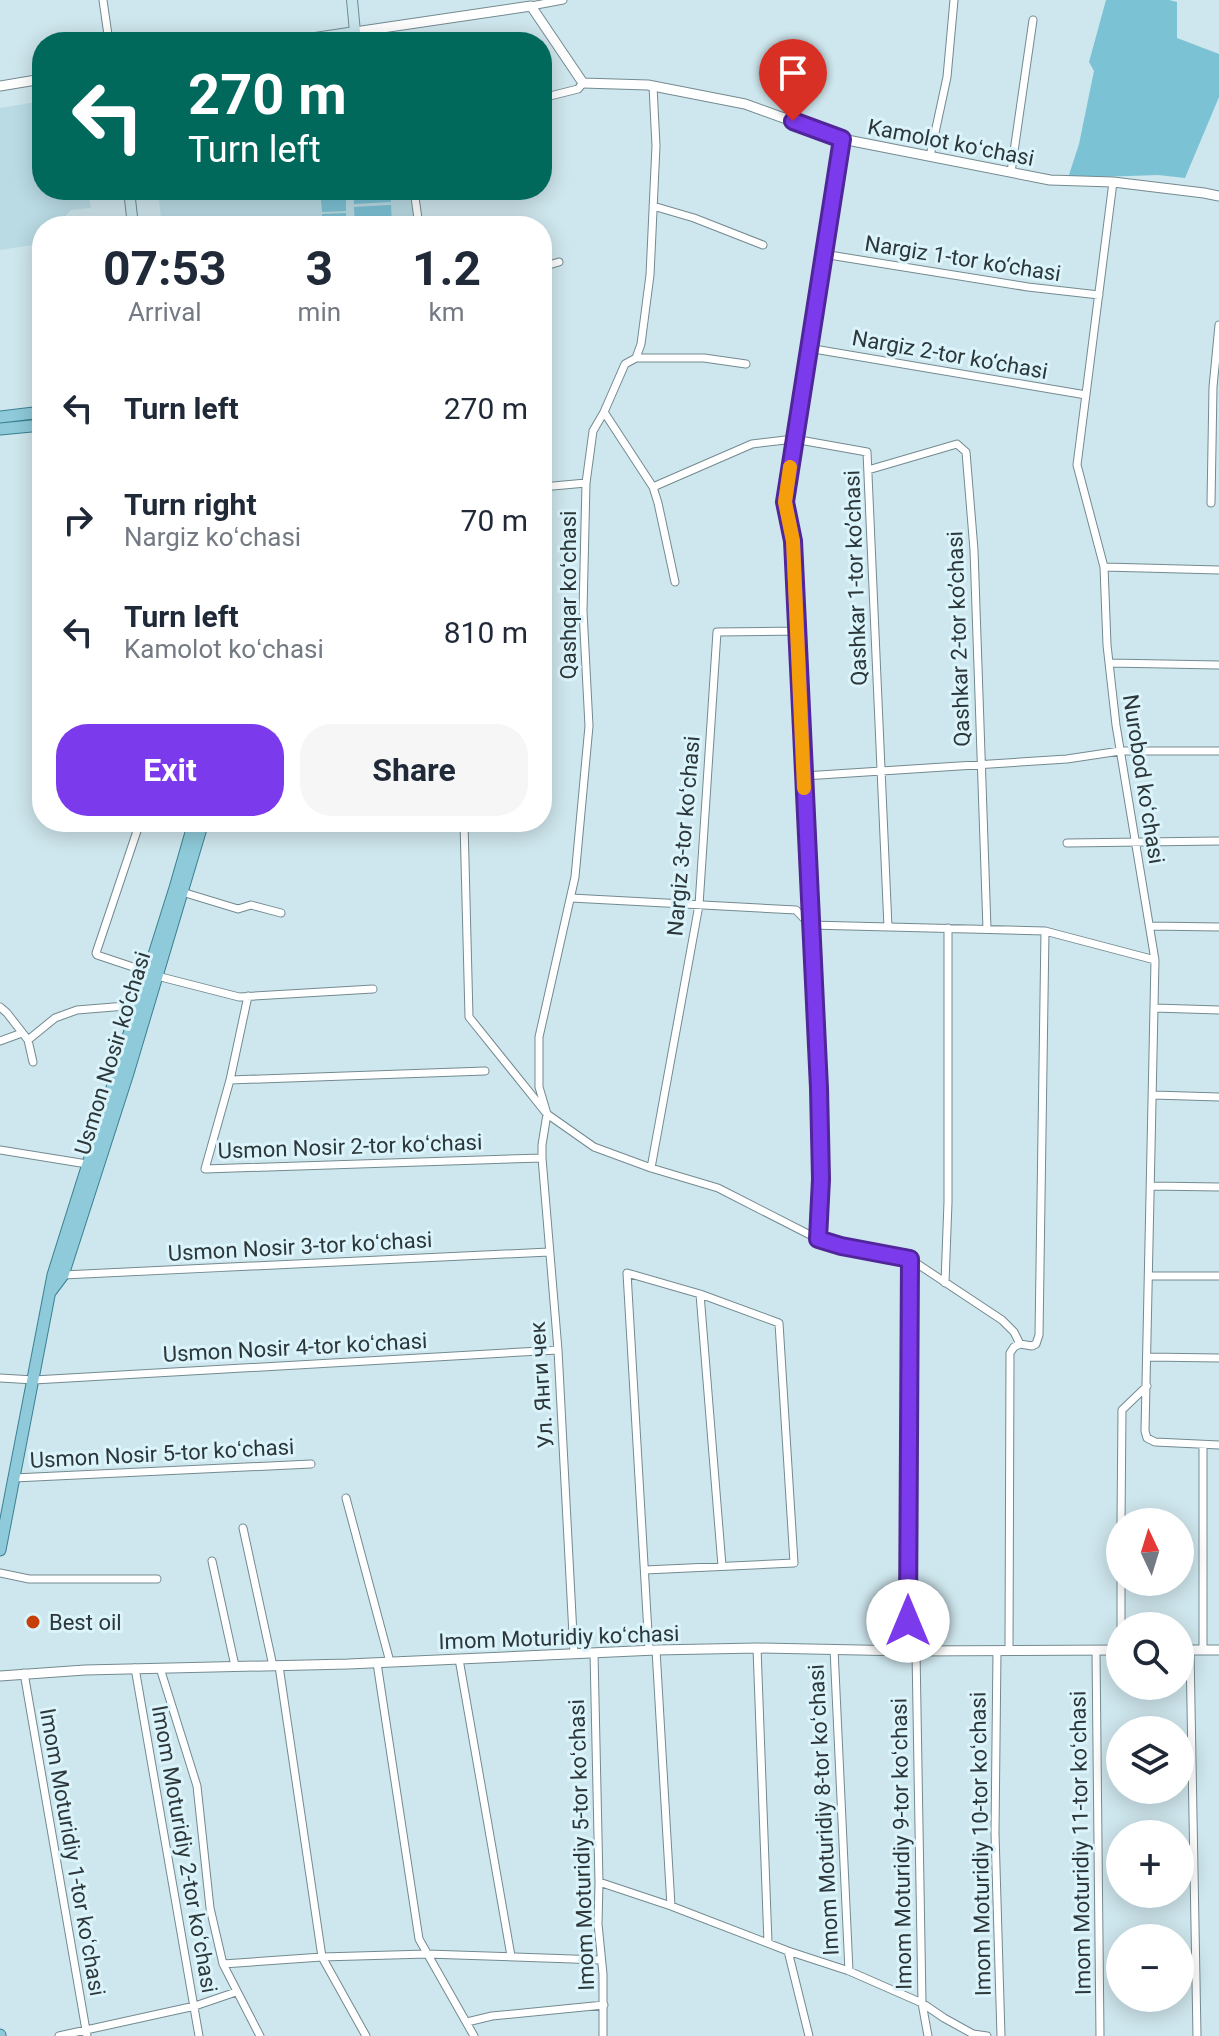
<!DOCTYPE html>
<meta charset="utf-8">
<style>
body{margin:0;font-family:Roboto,sans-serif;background:#f6f6f7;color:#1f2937;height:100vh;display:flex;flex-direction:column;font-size:30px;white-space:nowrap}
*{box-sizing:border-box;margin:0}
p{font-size:26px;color:#747a83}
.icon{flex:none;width:44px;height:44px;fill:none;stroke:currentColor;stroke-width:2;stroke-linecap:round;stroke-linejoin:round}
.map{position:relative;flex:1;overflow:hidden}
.drawer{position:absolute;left:32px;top:216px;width:520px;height:616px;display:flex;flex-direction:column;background:#fff;border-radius:32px;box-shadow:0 4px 20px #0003}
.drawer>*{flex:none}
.top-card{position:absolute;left:32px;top:32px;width:520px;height:168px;border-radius:32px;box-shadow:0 4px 20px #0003;background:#00695c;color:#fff;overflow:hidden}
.needle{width:52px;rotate:356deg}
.tools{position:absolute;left:1106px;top:1508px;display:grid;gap:16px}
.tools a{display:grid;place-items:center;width:88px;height:88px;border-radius:50%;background:#fff;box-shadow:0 4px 20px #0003;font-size:40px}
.pin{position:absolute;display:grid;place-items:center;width:68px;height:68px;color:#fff;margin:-82px -34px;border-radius:50% 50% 50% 0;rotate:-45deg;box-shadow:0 0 8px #0007}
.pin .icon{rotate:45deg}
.me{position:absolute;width:88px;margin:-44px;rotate:0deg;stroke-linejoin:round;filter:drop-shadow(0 0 6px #0008)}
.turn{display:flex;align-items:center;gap:28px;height:168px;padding:0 24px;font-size:36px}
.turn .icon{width:104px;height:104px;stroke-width:2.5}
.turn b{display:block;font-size:56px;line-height:68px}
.eta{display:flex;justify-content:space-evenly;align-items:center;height:136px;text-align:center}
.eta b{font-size:48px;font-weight:700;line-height:56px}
.primary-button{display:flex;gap:16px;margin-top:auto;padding:16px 24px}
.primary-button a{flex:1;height:92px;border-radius:32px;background:#7c3aed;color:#fff;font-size:32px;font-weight:700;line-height:92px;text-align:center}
.primary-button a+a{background:#f6f6f7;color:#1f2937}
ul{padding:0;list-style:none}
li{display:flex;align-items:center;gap:24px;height:112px;padding:0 24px}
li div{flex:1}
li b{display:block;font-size:30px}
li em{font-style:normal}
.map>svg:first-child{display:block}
.built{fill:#badbe4}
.green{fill:#7cc2d5}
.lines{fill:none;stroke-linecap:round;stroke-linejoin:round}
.minor-casing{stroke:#738a90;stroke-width:9}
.tertiary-casing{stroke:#738a90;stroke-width:11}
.secondary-casing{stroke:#738a90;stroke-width:12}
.primary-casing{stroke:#3b8091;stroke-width:13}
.minor{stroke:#fff;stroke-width:7}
.tertiary{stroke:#fff;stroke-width:9}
.secondary{stroke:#c7e5ec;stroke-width:10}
.primary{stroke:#8ecad9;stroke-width:11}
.route-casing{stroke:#51269a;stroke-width:20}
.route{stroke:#7c3aed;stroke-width:14}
.slow{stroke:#f59e0b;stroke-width:14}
.poi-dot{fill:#c63f0b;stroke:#dbf4fb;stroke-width:3}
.labels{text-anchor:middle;stroke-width:6;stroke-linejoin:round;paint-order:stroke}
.street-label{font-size:22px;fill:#2d3739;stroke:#dbf4fb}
.poi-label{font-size:22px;fill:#2d3739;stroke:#dbf4fb;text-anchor:start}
</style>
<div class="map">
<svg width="1219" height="2036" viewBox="0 0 1219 2036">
<rect width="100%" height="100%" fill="#cee6ed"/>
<path class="built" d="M42,101V190H88L91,208L71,210L56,226H42V241L39,244L0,250V108Z
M158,190H409L415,226H162Z"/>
<path class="green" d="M1106,0H1169L1177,2V38L1219,54V97L1185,178L1158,175L1068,178L1079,144L1094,71L1089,62Z
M353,190H390L391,202L354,204Z
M346,199V211L322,212L321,200Z
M391,205L392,224L355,226L354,207Z
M346,213L347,225L322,226V214Z"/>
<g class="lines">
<g class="minor-casing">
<path id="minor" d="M103,0L109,42
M531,6L563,0
M542,98L578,89L583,83
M930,156L947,77L954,0
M1011,172L1033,20
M1113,182L1077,465L1104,567L1107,645L1116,725L1155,960L1145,1431L1147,1438L1155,1442L1219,1445
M414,190L419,226
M653,206L694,218L763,245
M823,254L1028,287L1099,295
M542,267L559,262
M808,348L1086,395
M636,358H704L746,364
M604,412L653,487L752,444L794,439L867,452L888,927
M868,470L957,444L966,452L974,550L987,929
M542,487L586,483
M653,487L658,503L675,582
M1211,503L1213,387L1219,325
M1104,567L1219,570
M1109,663L1219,665
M804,776L1067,759L1120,751H1219
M140,822L96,953L97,955L148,972
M464,822L469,1017L547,1114L594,1147L651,1168L718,1188L818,1239L841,1246L910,1259L1002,1320L1014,1332L1020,1344
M1067,843L1219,841
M182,892L238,909L251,905L281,913
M571,898L796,910L810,925L1045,931L1155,960
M1150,926L1219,927
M157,976L239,997L373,989
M248,996L230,1080L205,1169L542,1158
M0,1007L7,1013L28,1040L55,1018L77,1010L138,1005
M1154,1008L1219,1010
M28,1040L33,1062
M0,1041L22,1033
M230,1080L485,1071
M1153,1095L1219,1097
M0,1150L87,1164
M651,1168L699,905L717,632L797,631
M1151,1186L1219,1187
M818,1239L821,1179L819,1088L793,541L785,502L842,139
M63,1275L549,1252
M1149,1276H1219
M945,1283L948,1202V928
M700,1294L722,1566
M1020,1344L1032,1346L1036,1344L1039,1335L1045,931
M1147,1357L1219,1358
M0,1378L34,1380L558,1350
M1203,1445V1650
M14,1478L311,1464
M346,1498L390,1662
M1121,1522L1122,1410L1147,1386
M243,1528L273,1666
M212,1561L235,1666
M645,1570L794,1563L779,1323L700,1294L627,1273L649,1650
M0,1573L29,1579H157
M1121,1626V1582
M757,1648L768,1943
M834,1649L849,1971
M656,1650L671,1906
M1190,1650L1197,2036
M908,1651L910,1259
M916,1651L922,2003L928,2036
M997,1651L995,1833L1001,2036
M1009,1651L1010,1353L1014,1347L1020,1344
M1096,1651L1100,2036
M594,1653L599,1882L598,1924L603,1974V2036
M574,1654L558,1350L542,1158V1145L547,1114L539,1087V1037L575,877L589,726L583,611L586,483L593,431L604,412L625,364L636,358L641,344L650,275L656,146L653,86
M459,1659L511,1956
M377,1663L419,1939L474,2036
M279,1666L322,1957L366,2036
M135,1668L199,2036
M160,1668L197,1786L210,1908L223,1964L260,2036
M24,1673L87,2036
M599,1882L671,1906L788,1951L849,1971L922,2003L944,2018L973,2034L987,2036
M788,1951L809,2036
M223,1964L322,1957L427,1954L601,1960
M467,2022L492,2016L604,2005
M59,2036L195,2006L236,1992"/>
</g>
<g class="tertiary-casing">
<path id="tertiary" d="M355,32L531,6L583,83L648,85L745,104L842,139L1050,180L1113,182L1204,193L1219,196
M0,86L42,79
M1180,1650H1219
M0,1676L85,1670L348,1664L656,1650L757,1648L908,1651L1120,1650"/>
</g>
<g class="secondary-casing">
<path id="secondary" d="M289,42L355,32L352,0
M129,190L133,226"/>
</g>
<g class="primary-casing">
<path id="primary" d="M0,417L42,412
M0,429L42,425
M51,1291L63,1275L128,1073L203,822
M0,1550L53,1275L175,888L194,822
M0,2035V2036"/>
</g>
<use href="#minor" class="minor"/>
<use href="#tertiary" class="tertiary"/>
<use href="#secondary" class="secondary"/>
<use href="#primary" class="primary"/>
</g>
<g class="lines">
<g class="route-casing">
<path id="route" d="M793,121L842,139L785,502L793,541L819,1088L821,1179L818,1239L841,1246L910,1259L908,1621"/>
</g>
<use href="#route" class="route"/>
<path class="slow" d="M790,467L785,502L793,541L804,788"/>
</g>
<circle class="poi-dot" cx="33" cy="1622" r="8"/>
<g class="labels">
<g class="street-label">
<text transform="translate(951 142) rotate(11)" y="8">Kamolot koʻchasi</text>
<text transform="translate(963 258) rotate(9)" y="8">Nargiz 1-tor ko‘chasi</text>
<text transform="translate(950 354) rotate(10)" y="8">Nargiz 2-tor ko‘chasi</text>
<text transform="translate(855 578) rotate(-92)" y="8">Qashkar 1-tor koʼchasi</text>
<text transform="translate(568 595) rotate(-90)" y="8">Qashqar koʻchasi</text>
<text transform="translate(958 639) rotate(-92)" y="8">Qashkar 2-tor koʼchasi</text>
<text transform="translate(1144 779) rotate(81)" y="8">Nurobod koʻchasi</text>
<text transform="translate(683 836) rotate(-85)" y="8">Nargiz 3-tor koʻchasi</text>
<text transform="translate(112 1053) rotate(-73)" y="8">Usmon Nosir ko‘chasi</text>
<text transform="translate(350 1146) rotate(-2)" y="8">Usmon Nosir 2-tor koʻchasi</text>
<text transform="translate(300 1246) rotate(-3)" y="8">Usmon Nosir 3-tor koʻchasi</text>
<text transform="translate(295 1347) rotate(-3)" y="8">Usmon Nosir 4-tor koʻchasi</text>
<text transform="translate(541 1385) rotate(-94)" y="8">Ул. Янги чек</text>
<text transform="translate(162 1453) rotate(-3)" y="8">Usmon Nosir 5-tor koʻchasi</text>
<text transform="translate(559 1637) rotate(-2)" y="8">Imom Moturidiy koʻchasi</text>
<text transform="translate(823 1810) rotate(-93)" y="8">Imom Moturidiy 8-tor koʻchasi</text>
<text transform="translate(1080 1843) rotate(-91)" y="8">Imom Moturidiy 11-tor koʻchasi</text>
<text transform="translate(901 1844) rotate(-91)" y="8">Imom Moturidiy 9-tor koʻchasi</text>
<text transform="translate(980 1844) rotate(-91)" y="8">Imom Moturidiy 10-tor koʻchasi</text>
<text transform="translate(581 1845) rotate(-92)" y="8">Imom Moturidiy 5-tor koʻchasi</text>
<text transform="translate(185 1849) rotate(80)" y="8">Imom Moturidiy 2-tor koʻchasi</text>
<text transform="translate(73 1852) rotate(80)" y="8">Imom Moturidiy 1-tor koʻchasi</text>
</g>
<g class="poi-label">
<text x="49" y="1630">Best oil</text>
</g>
</g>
</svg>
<div class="tools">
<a><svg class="needle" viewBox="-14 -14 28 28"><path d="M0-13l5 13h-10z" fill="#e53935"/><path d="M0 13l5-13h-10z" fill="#747a83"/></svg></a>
<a><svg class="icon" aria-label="search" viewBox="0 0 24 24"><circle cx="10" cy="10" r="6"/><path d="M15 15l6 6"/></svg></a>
<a><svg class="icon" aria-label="layers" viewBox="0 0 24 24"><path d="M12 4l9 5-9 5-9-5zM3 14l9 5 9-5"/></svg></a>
<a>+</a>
<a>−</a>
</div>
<div class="pin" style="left:793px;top:121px;background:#d93025"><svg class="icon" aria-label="arrive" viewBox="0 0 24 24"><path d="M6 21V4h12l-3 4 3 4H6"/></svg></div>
<svg class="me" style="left:908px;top:1621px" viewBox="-20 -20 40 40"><circle r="19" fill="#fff"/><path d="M0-13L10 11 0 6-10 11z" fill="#7c3aed"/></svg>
<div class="top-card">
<div class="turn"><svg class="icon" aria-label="left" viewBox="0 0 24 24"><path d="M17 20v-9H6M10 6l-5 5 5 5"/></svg><div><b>270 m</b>Turn left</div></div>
</div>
<section class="drawer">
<div class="eta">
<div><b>07:53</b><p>Arrival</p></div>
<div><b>3</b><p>min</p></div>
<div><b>1.2</b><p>km</p></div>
</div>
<ul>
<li><svg class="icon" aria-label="left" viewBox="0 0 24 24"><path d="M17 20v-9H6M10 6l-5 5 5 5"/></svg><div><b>Turn left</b></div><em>270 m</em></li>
<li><svg class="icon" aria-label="right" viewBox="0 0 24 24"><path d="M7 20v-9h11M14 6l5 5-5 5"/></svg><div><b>Turn right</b><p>Nargiz koʻchasi</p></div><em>70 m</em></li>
<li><svg class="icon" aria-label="left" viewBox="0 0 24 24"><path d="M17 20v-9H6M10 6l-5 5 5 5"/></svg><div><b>Turn left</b><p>Kamolot koʻchasi</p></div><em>810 m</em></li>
</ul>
<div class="primary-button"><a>Exit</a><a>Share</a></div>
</section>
</div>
